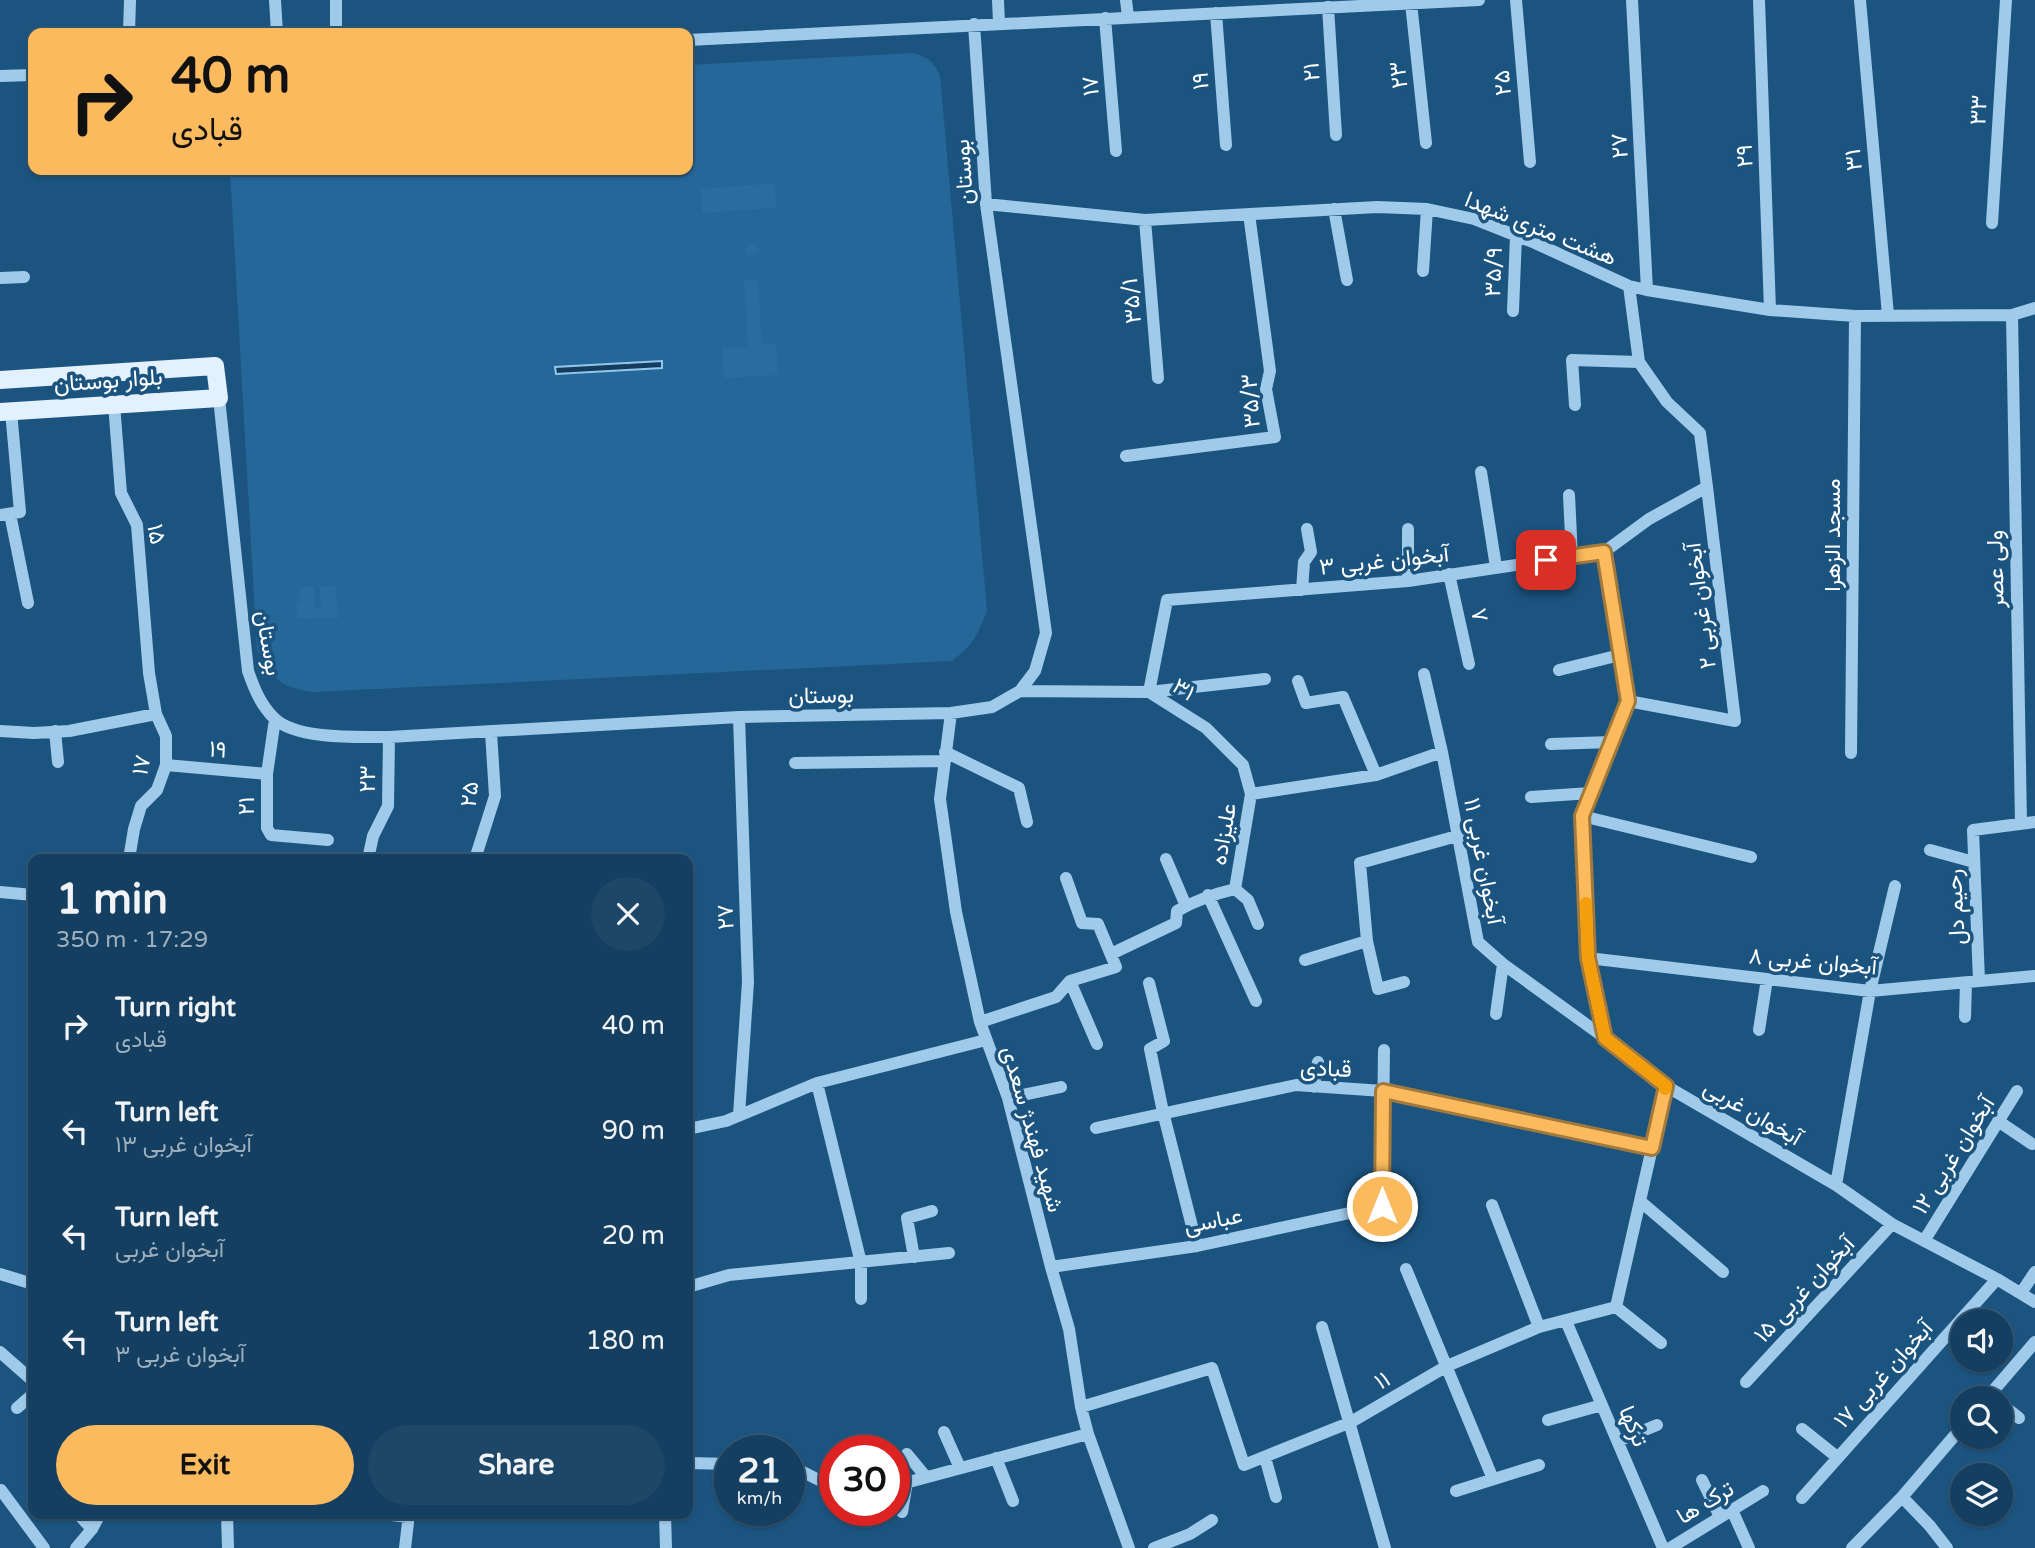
<!DOCTYPE html>
<meta charset="utf-8">
<style>
body{margin:0;font-family:"Varela Round",Vazirmatn,sans-serif;background:#1e4666;color:#f1f3f6;height:100vh;display:flex;flex-direction:column;font-size:26px;white-space:nowrap}
*{box-sizing:border-box;margin:0}
p{font-size:23px;color:#9dafbd}
.icon{flex:none;width:38px;height:38px;fill:none;stroke:currentColor;stroke-width:2;stroke-linecap:round;stroke-linejoin:round}
.map{position:relative;flex:1;overflow:hidden}
.drawer{position:absolute;left:28px;top:854px;width:665px;height:665px;display:flex;flex-direction:column;background:#153f60;border-radius:14px;box-shadow:0 2px 5px #0004,0 0 0 2px #345875}
.drawer>*{flex:none}
.guide{position:absolute;left:28px;top:28px;width:665px;height:147px;border-radius:14px;box-shadow:0 2px 5px #0004,0 0 0 2px #345875;background:#faba5d;color:#111;overflow:hidden}
.controls{position:absolute;left:1950px;top:1309px;display:grid;gap:14px}
.controls a{display:grid;place-items:center;width:63px;height:63px;border-radius:50%;background:#153f60;box-shadow:0 2px 5px #0004,0 0 0 2px #345875;font-size:35px}
.speed{position:absolute;left:714px;top:1435px;display:flex;gap:14px;font-size:35px;font-weight:700;text-align:center}
.speed>*{display:grid;place-content:center;width:91px;height:91px;border-radius:50%;background:#153f60;box-shadow:0 2px 5px #0004,0 0 0 2px #345875;line-height:1}
.speed small{font-size:18px;font-weight:400}
.speed .limit{border:10px solid #d22;background:#fff;color:#111}
.pin{position:absolute;display:grid;place-items:center;width:60px;height:60px;color:#fff;margin:-30px;border-radius:14px;box-shadow:0 4px 10px #0006}
.me{position:absolute;width:77px;margin:-38px;rotate:0deg;stroke-linejoin:round;filter:drop-shadow(0 0 5px #0008)}
.turn{display:flex;align-items:center;gap:24px;height:147px;padding:0 28px;font-size:32px}
.turn .icon{width:91px;height:91px;stroke-width:2.5}
.turn b{display:block;font-size:49px;line-height:60px}
.round{display:grid;place-items:center;flex:none;width:74px;height:74px;border-radius:37px;background:#1e4666}
.overview{display:flex;align-items:center;justify-content:space-between;height:119px;padding:0 28px}
h1{font-size:42px;font-weight:800;line-height:52px}
.button{display:flex;gap:14px;margin-top:auto;padding:14px 28px}
.button a{flex:1;height:80px;border-radius:42px;background:#faba5d;color:#111;font-size:28px;font-weight:800;line-height:80px;text-align:center}
.button a+a{background:#1e4666;color:#f1f3f6}
ul{padding:0;list-style:none}
li{display:flex;align-items:center;gap:21px;height:105px;padding:0 28px}
li div{flex:1}
li b{display:block;font-size:26px}
li em{font-style:normal}
.map>svg:first-child{display:block}
.green{fill:#256799}
.water{fill:url(#water-ripples);stroke:#93c6eb;stroke-width:2}
.building{fill:#2b6c9e}
.lines{fill:none;stroke-linecap:round;stroke-linejoin:round}
.minor{stroke:#a0cae9;stroke-width:12}
.major{stroke:#e3f1fe;stroke-width:18}
.route-casing{stroke:#a2793c;stroke-width:18}
.route{stroke:#faba5d;stroke-width:12}
.slow{stroke:#f59e0b;stroke-width:12}
.labels{text-anchor:middle;stroke-width:7;stroke-linejoin:round;paint-order:stroke}
.street-label{font-size:23px;fill:#fff;stroke:#1c5480}
</style>
<div class="map">
<svg width="2035" height="1548" viewBox="0 0 2035 1548">
<defs>
<pattern id="water-ripples" width="26" height="14" patternUnits="userSpaceOnUse" patternTransform="scale(1.75)"><rect width="26" height="14" fill="#133c5f"/><path d="M2 4q2-2 4 0t4 0M15 11q2-2 4 0t4 0" fill="none" stroke="#365977"/></pattern>
</defs>
<rect width="100%" height="100%" fill="#1c5480"/>
<path class="green" d="M913,53C927,57 933,61 940,75L987,611C977,636 973,645 952,661L313,692C280,687 272,679 257,650L230,170H688V65Z"/>
<path class="water" d="M662,361V368L556,374L555,367Z"/>
<path class="building" d="M775,183L776,208L702,213L700,189Z
M749,242L753,245V243L759,250L755,253V255L752,254L753,256L750,254L746,255L748,253L744,250L749,245Z
M758,279L762,345L776,344L778,375L724,378L722,348L748,347L744,280Z
M335,586L339,618L297,619L296,602H300L299,587H314L315,608H318L321,607L320,587Z"/>
<g class="lines">
<path class="minor" d="M275,0L277,33
M336,0V33
M998,0L999,23
M1126,0L1128,17
M1516,0L1530,162
M1632,0L1647,290
M1759,0L1770,310
M1860,0L1888,315
M1411,3L1426,143
M1328,7L1336,135
M1216,13L1226,145
M1105,18L1116,151
M129,33L130,0
M688,40L1479,0
M0,76L33,75
M986,204L1145,220L1377,207L1427,209L1474,219L1535,243L1629,286L1647,290L1770,310L1855,316L2012,315L2035,308
M1334,209L1347,280
M1145,220L1158,378
M1992,223L2006,0
M1423,271L1427,209
M0,278L24,277
M1513,311L1516,236
M2012,315L2021,823
M219,398L248,671C254,688 260,704 274,718C296,740 359,737 389,737L739,717L951,713L992,707L1020,691L1035,671L1046,633L986,204L974,24
M114,404L121,493L137,525L149,673L156,714L166,736V765L157,790L141,806L134,829L129,859
M1575,405L1572,360L1639,362
M1126,456L1275,437L1266,389L1270,371L1249,214
M1481,472L1496,567
M1569,495L1572,557
M10,514L28,603
M0,515L20,512L11,411
M1408,529V581
M1449,574L1469,664
M1302,590L1304,562L1311,552L1307,529
M1559,670L1620,655
M1424,674L1442,752L1478,942L1503,964L1605,1038L1666,1086L1836,1185L1892,1224L1997,1279L2035,1302
M1298,681L1306,703L1343,697L1376,775
M1020,691L1149,692L1265,679
M1628,701L1735,721L1707,487
M951,713L940,799L956,912L980,1022L1008,1098L1051,1267L1069,1329L1081,1407L1088,1434L1129,1548
M739,717L748,982L739,1115
M275,719L267,774V828L271,835L328,840
M0,731L34,733L69,731L156,714
M55,731L58,762
M1551,744L1612,742
M945,752L1019,788L1027,822
M1851,753L1855,316
M795,763L944,761
M166,765L267,774
M1251,794L1376,775L1442,752
M1531,797L1591,793
M1582,816L1751,857
M1930,850L1974,862
M368,859L373,836L388,806L389,737
M475,859L495,796L491,732
M1166,859L1186,906
M1235,889L1248,900L1258,924
M0,892L33,895
M1208,895L1256,1001
M1111,954L1176,923L1177,911C1196,900 1214,894 1235,889L1251,794L1243,765L1206,728L1149,692L1167,600L1408,581L1604,552
M1588,958L1870,991L2035,976
M1305,960L1367,941
M1070,981L1097,1044
M1979,981L1973,830L2035,822
M1404,982L1378,989L1367,941L1360,863L1457,836
M1149,983L1164,1041L1150,1049L1163,1112L1197,1246
M1496,1014L1503,964
M1965,1017L1966,983
M980,1022L1056,997L1070,981L1116,967L1098,924L1082,923L1066,878
M1759,1030L1767,979
M1605,1038L1588,958L1582,816L1628,701L1604,552L1649,519L1707,487L1700,433L1667,402L1639,362L1629,286
M817,1083L861,1263V1299
M1314,1087L1318,1062
M1008,1098L1061,1087
M1998,1121L2032,1144
M1096,1128L1296,1085L1383,1091L1652,1148
M688,1129L726,1121L817,1083L986,1040
M1836,1185L1870,991L1895,886
M1640,1201L1723,1272
M1492,1205L1539,1327
M1924,1241L2017,1091
M914,1257L907,1218L932,1211
M1051,1267L1197,1246L1382,1206L1384,1050
M1406,1269L1493,1479
M0,1274L33,1284
M688,1287L729,1275L949,1253
M2021,1293L2035,1272
M1616,1307L1666,1086
M1616,1307L1661,1343
M1566,1321L1663,1548
M1322,1327L1385,1548
M0,1352L33,1381
M1746,1382L1892,1224
M1987,1398L2035,1342
M2000,1403L2019,1418
M1081,1407L1212,1368L1244,1465L1351,1422L1447,1366L1539,1327L1616,1307
M17,1408L33,1394
M1548,1420L1602,1405
M1802,1429L1837,1457
M944,1432L960,1468
M1618,1441L1657,1425
M907,1454L926,1477
M1265,1457L1276,1497
M996,1458L1013,1501
M688,1463L730,1464
M789,1465L835,1488
M1702,1480L1720,1517
M894,1486L1088,1434
M1,1490L44,1548
M1456,1491L1539,1465
M1902,1497L1930,1526L1947,1548
M1802,1498L1997,1279
M1732,1510L1749,1548
M902,1512L907,1482
M78,1514L92,1529
M227,1514L228,1548
M382,1514L409,1517
M665,1514L666,1548
M76,1548L92,1529L100,1514
M405,1548L409,1514
M1154,1548L1190,1534L1212,1520
M1670,1548L1763,1491
M1852,1548L1902,1497L1962,1427"/>
<path class="major" d="M0,380L215,366L219,398L0,412"/>
</g>
<g class="lines">
<g class="route-casing">
<path id="route" d="M1382,1206L1383,1091L1652,1148L1666,1086L1605,1038L1588,958L1582,816L1628,701L1604,552L1546,560"/>
</g>
<use href="#route" class="route"/>
<path class="slow" d="M1586,903L1588,958L1605,1038L1666,1086L1665,1089"/>
</g>
<g class="labels">
<g class="street-label">
<text transform="translate(1311 72) rotate(-93)" y="8">۲۱</text>
<text transform="translate(1398 75) rotate(-96)" y="8">۲۳</text>
<text transform="translate(1200 81) rotate(-94)" y="8">۱۹</text>
<text transform="translate(1502 83) rotate(-95)" y="8">۲۵</text>
<text transform="translate(1090 86) rotate(-95)" y="8">۱۷</text>
<text transform="translate(1978 110) rotate(-87)" y="8">۳۳</text>
<text transform="translate(1619 146) rotate(-93)" y="8">۲۷</text>
<text transform="translate(1744 156) rotate(-92)" y="8">۲۹</text>
<text transform="translate(1853 160) rotate(-95)" y="8">۳۱</text>
<text transform="translate(963 172) rotate(-94)" y="8">بوستان</text>
<text transform="translate(1541 228) rotate(22)" y="8">هشت متری شهدا</text>
<text transform="translate(1493 272) rotate(-88)" y="8">۳۵/۹</text>
<text transform="translate(1131 301) rotate(-95)" y="8">۳۵/۱</text>
<text transform="translate(108 380) rotate(-4)" y="8">بلوار بوستان</text>
<text transform="translate(1250 401) rotate(-94)" y="8">۳۵/۳</text>
<text transform="translate(157 534) rotate(80)" y="8">۱۵</text>
<text transform="translate(1832 535) rotate(-90)" y="8">مسجد الزهرا</text>
<text transform="translate(1384 560) rotate(-6)" y="8">آبخوان غربی ۳</text>
<text transform="translate(1995 569) rotate(-91)" y="8">ولی عصر</text>
<text transform="translate(1700 606) rotate(-97)" y="8">آبخوان غربی ۲</text>
<text transform="translate(1480 615) rotate(78)" y="8">۷</text>
<text transform="translate(269 643) rotate(80)" y="8">بوستان</text>
<text transform="translate(1184 689) rotate(32)" y="8">۳۱</text>
<text transform="translate(821 695) rotate(-1)" y="8">بوستان</text>
<text transform="translate(218 749) rotate(5)" y="8">۱۹</text>
<text transform="translate(141 765) rotate(-78)" y="8">۱۷</text>
<text transform="translate(367 779) rotate(-89)" y="8">۲۳</text>
<text transform="translate(469 794) rotate(-83)" y="8">۲۵</text>
<text transform="translate(246 806) rotate(-89)" y="8">۲۱</text>
<text transform="translate(1223 834) rotate(-80)" y="8">علیزاده</text>
<text transform="translate(1484 861) rotate(79)" y="8">آبخوان غربی ۱۱</text>
<text transform="translate(1955 907) rotate(-93)" y="8">رحیم دل</text>
<text transform="translate(725 917) rotate(-92)" y="8">۲۷</text>
<text transform="translate(1813 961) rotate(5)" y="8">آبخوان غربی ۸</text>
<text transform="translate(1326 1068) rotate(2)" y="8">قبادی</text>
<text transform="translate(1753 1112) rotate(30)" y="8">آبخوان غربی</text>
<text transform="translate(1033 1129) rotate(74)" y="8">شهید فهندژ سعدی</text>
<text transform="translate(1953 1155) rotate(-58)" y="8">آبخوان غربی ۱۲</text>
<text transform="translate(1213 1220) rotate(-11)" y="8">عباسی</text>
<text transform="translate(1804 1289) rotate(-47)" y="8">آبخوان غربی ۱۵</text>
<text transform="translate(1883 1374) rotate(-48)" y="8">آبخوان غربی ۱۷</text>
<text transform="translate(1382 1380) rotate(-30)" y="8">۱۱</text>
<text transform="translate(1634 1426) rotate(67)" y="8">ترکها</text>
<text transform="translate(1705 1502) rotate(-31)" y="8">ترک ها</text>
</g>
</g>
</svg>
<div class="controls">
<a><svg class="icon" aria-label="sound" viewBox="0 0 24 24"><path d="M4 9h4l5-4v14l-5-4H4zM17 9q2 3 0 6"/></svg></a>
<a><svg class="icon" aria-label="search" viewBox="0 0 24 24"><circle cx="10" cy="10" r="6"/><path d="M15 15l6 6"/></svg></a>
<a><svg class="icon" aria-label="layers" viewBox="0 0 24 24"><path d="M12 4l9 5-9 5-9-5zM3 14l9 5 9-5"/></svg></a>
</div>
<div class="speed"><div>21<small>km/h</small></div><div class="limit">30</div></div>
<div class="pin" style="left:1546px;top:560px;background:#d93025"><svg class="icon" aria-label="arrive" viewBox="0 0 24 24"><path d="M6 21V4h12l-3 4 3 4H6"/></svg></div>
<svg class="me" style="left:1382px;top:1206px" viewBox="-20 -20 40 40"><circle r="17" fill="#faba5d" stroke="#fff" stroke-width="3"/><path d="M0-11L8 9 0 5-8 9z" fill="#fff"/></svg>
<div class="guide">
<div class="turn"><svg class="icon" aria-label="right" viewBox="0 0 24 24"><path d="M7 20v-9h11M14 6l5 5-5 5"/></svg><div><b>40 m</b>قبادی</div></div>
</div>
<section class="drawer">
<div class="overview"><div><h1>1 min</h1><p>350 m · 17:29</p></div><a class="round"><svg class="icon" aria-label="close" viewBox="0 0 24 24"><path d="M6 6l12 12M18 6L6 18"/></svg></a></div>
<ul>
<li><svg class="icon" aria-label="right" viewBox="0 0 24 24"><path d="M7 20v-9h11M14 6l5 5-5 5"/></svg><div><b>Turn right</b><p>قبادی</p></div><em>40 m</em></li>
<li><svg class="icon" aria-label="left" viewBox="0 0 24 24"><path d="M17 20v-9H6M10 6l-5 5 5 5"/></svg><div><b>Turn left</b><p>آبخوان غربی ۱۳</p></div><em>90 m</em></li>
<li><svg class="icon" aria-label="left" viewBox="0 0 24 24"><path d="M17 20v-9H6M10 6l-5 5 5 5"/></svg><div><b>Turn left</b><p>آبخوان غربی</p></div><em>20 m</em></li>
<li><svg class="icon" aria-label="left" viewBox="0 0 24 24"><path d="M17 20v-9H6M10 6l-5 5 5 5"/></svg><div><b>Turn left</b><p>آبخوان غربی ۳</p></div><em>180 m</em></li>
</ul>
<div class="button"><a>Exit</a><a>Share</a></div>
</section>
</div>
